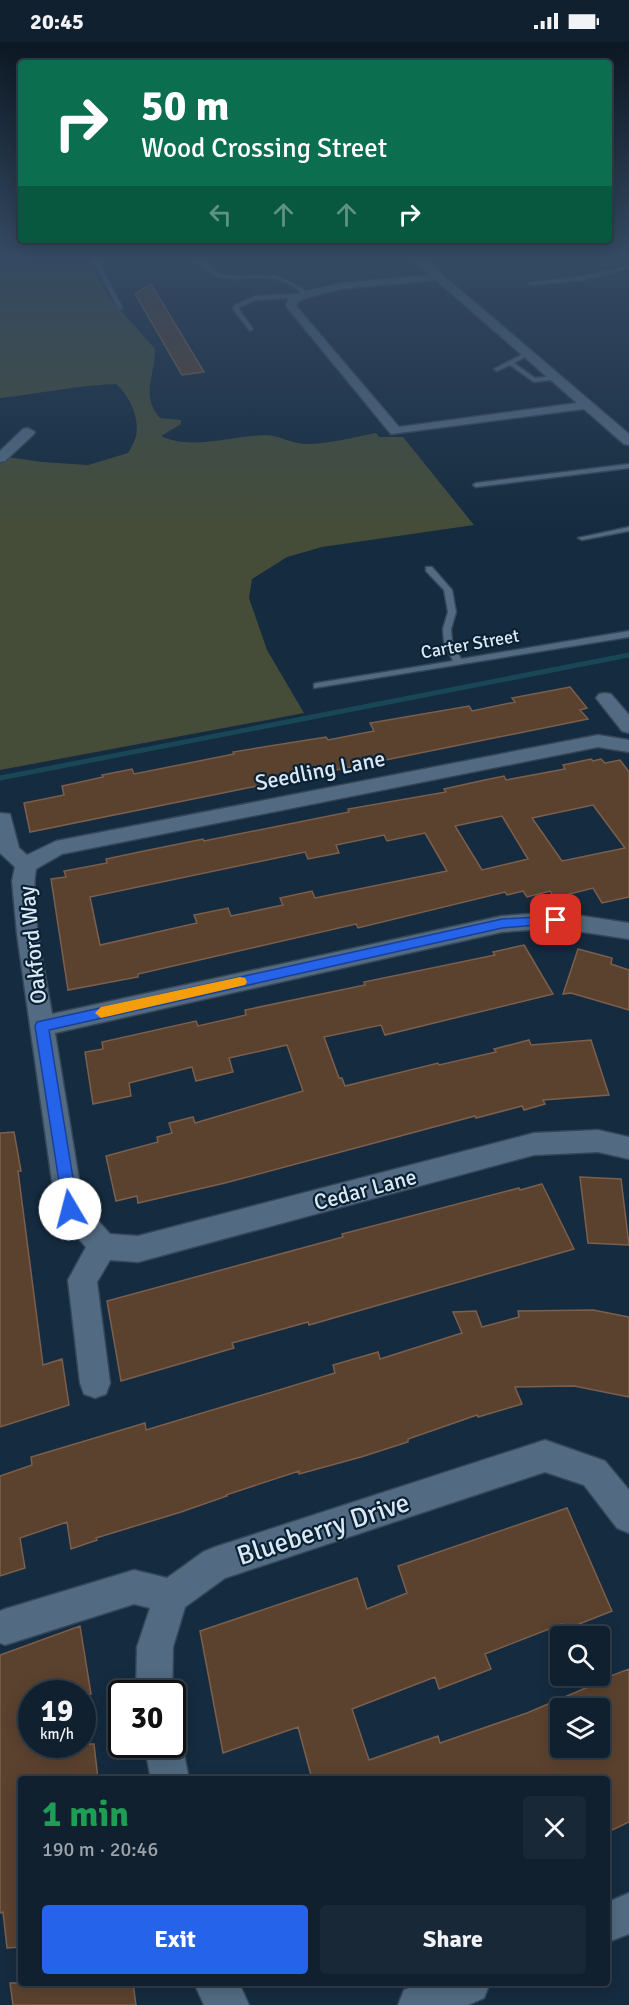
<!DOCTYPE html>
<meta charset="utf-8">
<style>
body{margin:0;font-family:Signika,sans-serif;background:#192837;color:#f1f3f6;height:100vh;display:flex;flex-direction:column;font-size:22px;white-space:nowrap}
*{box-sizing:border-box;margin:0}
p{font-size:20px;color:#9ca3aa}
.icon{flex:none;width:33px;height:33px;fill:none;stroke:currentColor;stroke-width:2;stroke-linecap:round;stroke-linejoin:round}
.map{position:relative;flex:1;overflow:hidden}
.side{position:absolute;left:18px;top:1734px;width:592px;height:210px;display:flex;flex-direction:column;background:#10202f;border-radius:6px;box-shadow:0 3px 15px #0003,0 0 0 2px #303e4b}
.side>*{flex:none}
.guide{position:absolute;left:18px;top:18px;width:594px;height:183px;border-radius:6px;box-shadow:0 3px 15px #0003,0 0 0 2px #303e4b;background:#0b6e4f;color:#fff;overflow:hidden}
.controls{position:absolute;left:550px;top:1584px;display:grid;gap:12px}
.controls a{display:grid;place-items:center;width:60px;height:60px;border-radius:6px;background:#10202f;box-shadow:0 3px 15px #0003,0 0 0 2px #303e4b;font-size:30px}
.speed{position:absolute;left:18px;top:1638px;display:flex;gap:12px;font-size:30px;font-weight:700;text-align:center}
.speed>*{display:grid;place-content:center;width:78px;height:78px;border-radius:50%;background:#10202f;box-shadow:0 3px 15px #0003,0 0 0 2px #303e4b;line-height:1}
.speed small{font-size:15px;font-weight:400}
.speed .limit{border:3px solid #111;border-radius:9px;background:#fff;color:#111}
.pin{position:absolute;display:grid;place-items:center;width:51px;height:51px;color:#fff;margin:-26px;border-radius:12px;box-shadow:0 3px 9px #0006}
.me{position:absolute;width:66px;margin:-33px;rotate:352deg;stroke-linejoin:round;filter:drop-shadow(0 0 4px #0008)}
.turn{display:flex;align-items:center;gap:21px;height:126px;padding:0 24px;font-size:27px}
.turn .icon{width:78px;height:78px;stroke-width:2.5}
.turn b{display:block;font-size:42px;line-height:51px}
.lanes{display:flex;align-items:center;height:57px;padding:0 24px;background:#0003;justify-content:center;gap:30px;direction:ltr}
.lanes .off{opacity:.35}
.round{display:grid;place-items:center;flex:none;width:63px;height:63px;border-radius:6px;background:#192837}
.summary{display:flex;align-items:center;justify-content:space-between;height:102px;padding:0 24px}
h1{font-size:36px;font-weight:700;line-height:45px;color:#1e9e55}
.primary-button{display:flex;gap:12px;margin-top:auto;padding:12px 24px}
.primary-button a{flex:1;height:69px;border-radius:6px;background:#2563eb;color:#fff;font-size:24px;font-weight:700;line-height:69px;text-align:center}
.primary-button a+a{background:#192837;color:#f1f3f6}
.status{display:flex;justify-content:space-between;align-items:center;height:42px;padding:0 30px;background:#10202f;direction:ltr}
.status svg{height:16px;fill:currentColor}
.map>svg:first-child{display:block}
.green{fill:#454d39}
.lines{fill:none;stroke-linecap:round;stroke-linejoin:round}
.stream{stroke:#194755;stroke-width:5}
.building{fill:#5b422f;stroke:#7b5f4c;stroke-width:1.5;fill-rule:evenodd}
.service-casing{stroke:#354657;stroke-width:3}
.minor-casing{stroke:#354657;stroke-width:3}
.service{fill:#526b82;fill-rule:evenodd}
.minor{fill:#526b82;fill-rule:evenodd}
.route{fill:#2563eb;stroke:#184099;stroke-width:1.5}
.slow{fill:#f59e0b}
.labels{text-anchor:middle;stroke-width:4.5;stroke-linejoin:round;paint-order:stroke}
.far-street-label{font-size:18px;fill:#dbe9f6;stroke:#0b2234}
.street-label{font-size:22px;fill:#dbe9f6;stroke:#0b2234}
.near-street-label{font-size:27px;fill:#dbe9f6;stroke:#0b2234}
</style>
<div class="status"><b>20:45</b><svg viewBox="0 0 49 12"><path d="M0 12V9h3v3zM5 12V6h3v6zM10 12V3h3v9zM15 12V0h3v12zM26 1h20v11H26zM47 4h2v5h-2z"/></svg></div>
<div class="map">
<svg width="629" height="1963" viewBox="0 0 629 1963">
<rect width="100%" height="100%" fill="#152b3f"/>
<path class="green" d="M0,212H85L108,254L155,307C155,335 140,353 160,376L181,378V382L161,394C193,409 233,393 267,393C280,394 293,402 307,402C330,402 354,395 376,391L379,395H403L474,483L322,505L287,515L252,537L249,556L267,608L304,671L0,728V414L42,420L88,423L128,411C131,406 135,399 136,394C140,376 129,353 116,342C77,343 39,352 0,356Z"/>
<g class="lines">
<path class="stream" d="M0,736L629,613"/>
</g>
<path class="building" d="M151,242L204,330L182,333L135,252Z
M570,645L587,666L580,668L588,677L30,790L24,761L64,753L62,744L103,735L102,733L132,727L134,732L234,712L233,710L326,695L328,698L374,689L370,681L469,664L472,669L515,660L512,656Z
M591,717L593,719L601,717L605,721L620,718L629,730V855L602,861L593,846L554,856L550,849L527,855L523,849L507,853L505,850L358,886L356,882L208,916L138,932V935L68,948L51,837L66,835L64,829L107,821L106,817L144,809L203,797L204,799L349,770L348,767L446,750L444,747L480,739L504,734L506,738L565,727L563,723ZM593,763L625,806L562,819L532,776ZM502,774L528,817L482,828L455,784ZM425,791L447,829L315,856L312,849L280,856L283,863L231,874L228,866L194,873L197,881L100,903L90,855L305,810L308,817L339,811L336,803L384,793L387,799Z
M524,903L553,952L385,993L381,983L324,995L339,1036H342L345,1044L438,1021L439,1023L496,1010L494,1007L529,998L531,1003L591,998L609,1053L543,1058L545,1062L524,1068L522,1064L476,1076L475,1074L225,1141L138,1161L137,1154L116,1159L106,1114L158,1100L157,1095L172,1091L169,1081L193,1075L195,1081L303,1049L287,1003L229,1016L233,1030L196,1039L192,1025L129,1041L131,1054L93,1062L85,1010L103,1007L102,1000L196,979L198,984L246,973L245,968L365,943L364,940L495,913L493,910Z
M578,907L612,916L611,922L629,928V968L571,951L563,952Z
M14,1090L21,1129H18L43,1323L62,1317L69,1363L0,1385V1091Z
M580,1135L621,1137L629,1203L588,1201Z
M542,1142L574,1207L309,1283L308,1280L232,1301L234,1306L121,1339L107,1259L343,1195L342,1192L519,1146L520,1148Z
M593,1268L629,1275V1355L574,1344L515,1345L522,1362L478,1375L477,1373L408,1397V1400L361,1415L299,1432V1429L226,1453L227,1454L181,1470L96,1496L97,1498L71,1507L67,1480L20,1496L25,1526L0,1534V1434L32,1423L31,1415L145,1381L146,1388L335,1331L333,1323L378,1310L380,1317L462,1291L453,1270L476,1269L482,1285L519,1275L518,1269Z
M567,1466L612,1569L564,1588L562,1582L485,1612L491,1627L439,1647L435,1635L352,1667L369,1718L438,1694L440,1701L527,1671L588,1645L587,1643L629,1627V1780L608,1790V1737H312L298,1685L223,1711L200,1589L357,1536L367,1567L407,1551L398,1524ZM561,1666H600V1678L610,1706H561Z
M80,1584L91,1652H32V1702H94L98,1737H21V1905L7,1906L3,1870L0,1871V1613Z
M10,1941H133L136,1963H13Z"/>
<g class="lines">
<g class="service-casing">
<path id="service" d="M90,212H94L123,267L118,266Z
M200,218L216,231L233,234H276L291,240L309,251L304,252C295,246 286,239 275,237C245,231 220,249 198,219Z
M629,224V226L584,238L531,243L528,241L584,234Z
M298,252L300,255L256,258L239,265V267L253,287L250,289L233,267L235,263L255,254Z
M527,310L529,313L514,321L535,336L556,334L558,337L534,340L510,323L497,329L494,327Z
M629,422V426L476,445L473,443L476,441Z
M629,485V489L582,498L578,496Z
M426,525H432L452,548L456,570L451,587L452,600L461,617L629,589V595L314,646V642L317,641L453,619L444,600L443,587L448,570L444,548L426,529Z"/>
</g>
<g class="minor-casing">
<path id="minor" d="M407,212H418L629,392V403L624,402L584,367L391,392L286,264L289,256L301,250L341,241L430,233ZM436,238L577,361L399,385L296,264L298,260L309,255L341,247Z
M28,386L35,390L33,393L5,419L0,420V409L23,387Z
M605,651L611,652L629,673V691L622,689L596,656L599,652Z
M598,693L629,698V710L598,705L62,812L36,827C29,865 46,933 52,972L502,874L556,870L629,881V897L556,886L502,890L55,991L83,1162L110,1192L138,1194L534,1091L598,1088L629,1095V1117L598,1110L534,1113L138,1220L110,1218L97,1240L110,1341L106,1352L95,1356L84,1352L80,1341L68,1238L86,1205L60,1176L56,1167L17,892L12,839L15,825L0,811V771L10,772L19,806L27,813L56,799Z
M545,1398L605,1419L629,1448V1491L617,1486L584,1443L545,1430L225,1536L185,1565L173,1605L172,1652H136L137,1605L150,1566L134,1562L5,1603L0,1601V1569L5,1567L134,1528L167,1536L203,1510L215,1505Z
M172,1687L176,1689L182,1702L189,1737H151L144,1702H172Z
M629,1851V1892L608,1900V1860Z
M194,1941H239L249,1963H204Z
M420,1941H490L484,1956L468,1963H398L404,1948Z"/>
</g>
<use href="#service" class="service"/>
<use href="#minor" class="minor"/>
</g>
<linearGradient id="sky" x2="0" y2="1"><stop stop-color="#0c1823"/><stop offset="0.44" stop-color="#354a63"/><stop offset="1" stop-color="#354a63" stop-opacity="0"/></linearGradient>
<rect width="629" height="487" fill="url(#sky)"/>
<path class="route" d="M556,874L562,878L560,881L502,886L49,988L78,1167L75,1172L70,1174L64,1172L35,984L37,980L502,877Z"/>
<path class="slow" d="M240,935L245,936L247,940L245,943L101,976L95,971L101,965Z"/>
<g class="labels">
<g class="far-street-label">
<text transform="translate(470 602) rotate(-10)" y="6">Carter Street</text>
</g>
<g class="street-label">
<text transform="translate(320 728) rotate(-11)" y="8">Seedling Lane</text>
<text transform="translate(32 903) rotate(-96)" y="8">Oakford Way</text>
<text transform="translate(365 1147) rotate(-15)" y="8">Cedar Lane</text>
</g>
<g class="near-street-label">
<text transform="translate(323 1487) rotate(-18)" y="9">Blueberry Drive</text>
</g>
</g>
</svg>
<div class="controls">
<a><svg class="icon" aria-label="search" viewBox="0 0 24 24"><circle cx="10" cy="10" r="6"/><path d="M15 15l6 6"/></svg></a>
<a><svg class="icon" aria-label="layers" viewBox="0 0 24 24"><path d="M12 4l9 5-9 5-9-5zM3 14l9 5 9-5"/></svg></a>
</div>
<div class="speed"><div>19<small>km/h</small></div><div class="limit">30</div></div>
<div class="pin" style="left:556px;top:878px;background:#d93025"><svg class="icon" aria-label="arrive" viewBox="0 0 24 24"><path d="M6 21V4h12l-3 4 3 4H6"/></svg></div>
<svg class="me" style="left:70px;top:1167px" viewBox="-20 -20 40 40"><circle r="19" fill="#fff"/><path d="M0-13L10 11 0 6-10 11z" fill="#2563eb"/></svg>
<div class="guide">
<div class="turn"><svg class="icon" aria-label="right" viewBox="0 0 24 24"><path d="M7 20v-9h11M14 6l5 5-5 5"/></svg><div><b>50 m</b>Wood Crossing Street</div></div>
<div class="lanes"><svg class="icon off" aria-label="left" viewBox="0 0 24 24"><path d="M17 20v-9H6M10 6l-5 5 5 5"/></svg><svg class="icon off" aria-label="ahead" viewBox="0 0 24 24"><path d="M12 20V5M6 11l6-6 6 6"/></svg><svg class="icon off" aria-label="ahead" viewBox="0 0 24 24"><path d="M12 20V5M6 11l6-6 6 6"/></svg><svg class="icon" aria-label="right" viewBox="0 0 24 24"><path d="M7 20v-9h11M14 6l5 5-5 5"/></svg></div>
</div>
<section class="side">
<div class="summary"><div><h1>1 min</h1><p>190 m · 20:46</p></div><a class="round"><svg class="icon" aria-label="close" viewBox="0 0 24 24"><path d="M6 6l12 12M18 6L6 18"/></svg></a></div>
<div class="primary-button"><a>Exit</a><a>Share</a></div>
</section>
</div>
